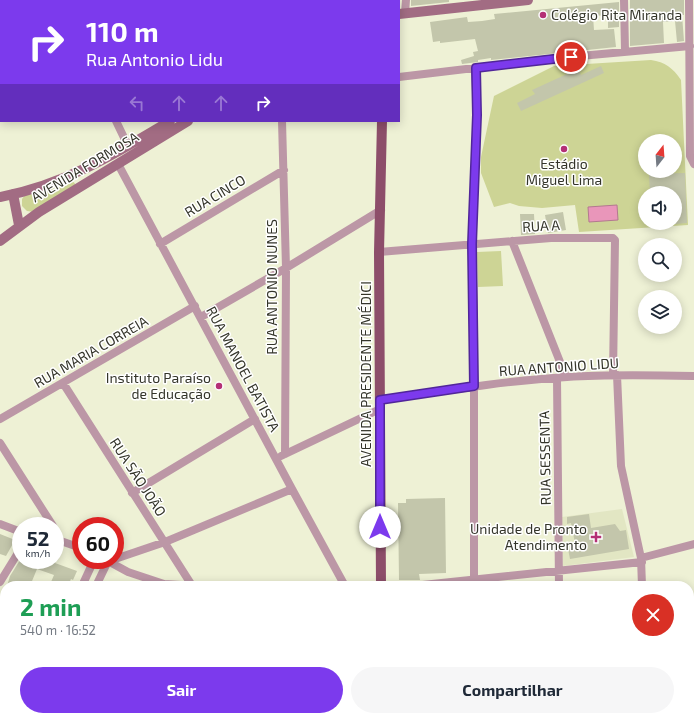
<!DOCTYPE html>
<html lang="pt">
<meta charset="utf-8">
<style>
body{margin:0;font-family:"Exo 2",sans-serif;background:#f6f6f7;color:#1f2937;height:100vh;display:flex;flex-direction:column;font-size:15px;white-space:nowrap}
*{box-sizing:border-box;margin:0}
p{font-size:13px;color:#747a83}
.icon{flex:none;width:22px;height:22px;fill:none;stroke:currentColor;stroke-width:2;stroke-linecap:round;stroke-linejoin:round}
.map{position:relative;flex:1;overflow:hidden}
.side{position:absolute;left:0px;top:581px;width:694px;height:140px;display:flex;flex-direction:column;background:#fff;border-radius:16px 16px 0 0;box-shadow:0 2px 10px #0003}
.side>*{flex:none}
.top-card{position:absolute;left:0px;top:0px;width:400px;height:122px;box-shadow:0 2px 10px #0003;background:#7c3aed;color:#fff;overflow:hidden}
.needle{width:26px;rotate:17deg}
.fabs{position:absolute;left:638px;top:134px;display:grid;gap:8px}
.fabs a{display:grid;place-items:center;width:44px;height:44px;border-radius:50%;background:#fff;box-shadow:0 2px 10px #0003;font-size:20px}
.speed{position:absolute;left:12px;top:517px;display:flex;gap:8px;font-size:20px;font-weight:700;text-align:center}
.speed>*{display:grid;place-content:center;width:52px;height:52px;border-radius:50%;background:#fff;box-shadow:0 2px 10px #0003;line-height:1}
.speed small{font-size:10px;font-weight:400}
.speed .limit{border:6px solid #d22;background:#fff;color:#111}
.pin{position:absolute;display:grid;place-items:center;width:34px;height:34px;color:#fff;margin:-17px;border:2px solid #fff;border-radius:50%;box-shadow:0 1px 4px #0007}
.me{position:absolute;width:44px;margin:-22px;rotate:0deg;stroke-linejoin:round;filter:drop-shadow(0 0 3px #0008)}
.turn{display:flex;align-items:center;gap:14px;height:84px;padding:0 20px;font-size:18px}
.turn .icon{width:52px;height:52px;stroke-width:2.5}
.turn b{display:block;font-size:28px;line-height:34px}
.lanes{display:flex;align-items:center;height:38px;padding:0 20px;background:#0003;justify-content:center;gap:20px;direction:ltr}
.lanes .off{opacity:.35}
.round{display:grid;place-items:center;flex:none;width:42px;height:42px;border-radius:21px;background:#f6f6f7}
.summary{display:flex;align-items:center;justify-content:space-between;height:68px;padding:0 20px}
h1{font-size:24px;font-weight:700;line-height:30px;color:#1e9e55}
.action{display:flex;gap:8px;margin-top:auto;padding:8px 20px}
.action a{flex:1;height:46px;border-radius:24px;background:#7c3aed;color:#fff;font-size:16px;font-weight:700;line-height:46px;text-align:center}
.action a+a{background:#f6f6f7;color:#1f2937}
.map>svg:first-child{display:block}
.built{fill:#e2e6c3}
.green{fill:#cdd495;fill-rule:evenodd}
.water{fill:#e996ba;stroke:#b3798f}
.building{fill:#c3c6ab}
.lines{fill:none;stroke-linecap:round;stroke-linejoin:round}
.minor{stroke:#bc97a6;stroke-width:8}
.tertiary{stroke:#bc97a6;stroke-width:10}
.secondary{stroke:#a26c83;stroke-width:10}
.primary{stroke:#8d4e6a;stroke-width:10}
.route-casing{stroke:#51269a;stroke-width:10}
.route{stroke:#7c3aed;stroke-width:7}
.poi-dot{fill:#b43076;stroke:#fff;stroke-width:1.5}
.labels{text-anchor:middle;stroke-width:3;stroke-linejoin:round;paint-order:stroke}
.poi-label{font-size:14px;fill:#34352a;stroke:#fff;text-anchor:end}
.street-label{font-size:14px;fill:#34352a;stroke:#fff}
</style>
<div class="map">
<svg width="694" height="721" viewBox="0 0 694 721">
<rect width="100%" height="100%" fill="#eef1d5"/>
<path class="built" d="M622,509L634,557L563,566L562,517Z"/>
<path class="green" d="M651,60C665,62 673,68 681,80L688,225L579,232L575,205L542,208L519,206L510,203L494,207L481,173V157L494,96L554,66ZM645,141H675V171H645ZM645,193H675V223H645Z
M72,180L76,185L34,212L27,211L22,206V199L25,195Z
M501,251L503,286L478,287L477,252Z"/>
<path class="water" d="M617,205L618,220L589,222L588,207Z"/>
<path class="building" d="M411,0H449V2L411,6Z
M630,0H684V15H682L684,41L677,42L675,21L663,22L664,43L630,46Z
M619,2V27L608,28V15L593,16L594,30L614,29L616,47L491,60V58L478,60V62L462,64L461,60L474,56L473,52L478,51L475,39L440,43V41L433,42L430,22L467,17L468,22L482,21L495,19L494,14Z
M601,66L604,73L521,111L517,103L535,94L532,90L578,69L581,75Z
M685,173L687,223L675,224V193H650L649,174Z
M563,212L566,230L548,233L545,215Z
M520,214H534L535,234L521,235Z
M445,498L446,573L419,574L420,580H399L398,503H406V499Z
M589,514L591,528L615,524L620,531L626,530L629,549L570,559L568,549L576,548L571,523L567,524V517Z
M0,534L15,540L6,556L0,554Z
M20,560H56L55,563L77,571L73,580L71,579L68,586H62L51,582L54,575L37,569L30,586H7L10,576Z"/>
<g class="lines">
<path class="minor" d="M94,0V1
M209,0V1
M624,0L625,51
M689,0L690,156L694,164
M405,13L406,0
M399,77L558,58L690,46
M116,121L128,146
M282,121L286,268L285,454
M118,164L292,489L345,586
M512,241L566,377
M160,244L284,170
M379,252L551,238H613L615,240L613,375
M201,317L286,268L381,210
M617,375L621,466L641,558L642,586
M557,378L559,586
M63,383L191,584
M380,400C442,391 504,381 567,377C609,374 651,375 694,376
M0,419L195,306
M0,443L53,526
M281,456L380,409
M132,493L255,419
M0,524L21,532
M55,539L81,548
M641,558L694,544
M115,559L165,542L292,489
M106,560L128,572L164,584L198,586
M0,582L21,548
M82,586L94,560
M96,586L108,561
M413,586L642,562
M474,586V315L472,244L477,115L475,67
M0,683L5,684
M0,700L5,689
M96,716V721
M165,716L166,721
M296,716V721
M417,716L420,721
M32,721V716
M222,721L223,716
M558,721V716
M641,721V716"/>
<path class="tertiary" d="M483,716L494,721"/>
<path class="secondary" d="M371,1L373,0
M399,14L528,0
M13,194L19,225
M0,197C64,185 115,154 170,121
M0,241L39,212L188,121"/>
<path class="primary" d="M384,1V0
M394,1V0
M381,586L379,252L382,121
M381,721V716"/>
</g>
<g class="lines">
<g class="route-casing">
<path id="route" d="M380,527V400L474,386L472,244L477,115L476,68L571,57"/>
</g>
<use href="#route" class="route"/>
</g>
<g class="poi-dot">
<circle cx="543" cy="15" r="4"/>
<circle cx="564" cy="149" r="4"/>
<circle cx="219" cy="386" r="4"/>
<path d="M594 531h4v4h4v4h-4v4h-4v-4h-4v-4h4z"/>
</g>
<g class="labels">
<g class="poi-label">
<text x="551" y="20" text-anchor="start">Colégio Rita Miranda</text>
<text x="564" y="169" text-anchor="middle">Estádio<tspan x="564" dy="16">Miguel Lima</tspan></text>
<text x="211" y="383">Instituto Paraíso<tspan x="211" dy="16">de Educação</tspan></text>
<text x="587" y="534">Unidade de Pronto<tspan x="587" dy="16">Atendimento</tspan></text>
</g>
<g class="street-label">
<text transform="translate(85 167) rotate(-31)" y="5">AVENIDA FORMOSA</text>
<text transform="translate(215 196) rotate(-31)" y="5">RUA CINCO</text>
<text transform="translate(541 226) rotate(-3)" y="5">RUA A</text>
<text transform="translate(272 287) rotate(-90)" y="5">RUA ANTONIO NUNES</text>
<text transform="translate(91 352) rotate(-30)" y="5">RUA MARIA CORREIA</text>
<text transform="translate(559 367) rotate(-4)" y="5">RUA ANTONIO LIDU</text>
<text transform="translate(243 369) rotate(62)" y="5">RUA MANOEL BATISTA</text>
<text transform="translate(366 374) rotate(-90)" y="5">AVENIDA PRESIDENTE MÉDICI</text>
<text transform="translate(545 458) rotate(-91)" y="5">RUA SESSENTA</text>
<text transform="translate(138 477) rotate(57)" y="5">RUA SÃO JOÃO</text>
</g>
</g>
</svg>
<div class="fabs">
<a><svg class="needle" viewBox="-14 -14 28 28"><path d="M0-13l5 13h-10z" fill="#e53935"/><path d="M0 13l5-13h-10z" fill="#747a83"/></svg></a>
<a><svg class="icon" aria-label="sound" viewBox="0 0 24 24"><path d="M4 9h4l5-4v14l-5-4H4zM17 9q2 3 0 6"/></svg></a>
<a><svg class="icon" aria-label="search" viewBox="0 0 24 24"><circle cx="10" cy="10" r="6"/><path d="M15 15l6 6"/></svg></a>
<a><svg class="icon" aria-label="layers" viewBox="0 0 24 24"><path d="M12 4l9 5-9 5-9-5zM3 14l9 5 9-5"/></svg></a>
</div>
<div class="speed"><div>52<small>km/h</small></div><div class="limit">60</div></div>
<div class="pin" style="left:571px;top:57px;background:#d93025"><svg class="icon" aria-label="arrive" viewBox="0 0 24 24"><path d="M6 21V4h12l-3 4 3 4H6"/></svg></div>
<svg class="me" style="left:380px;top:527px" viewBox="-20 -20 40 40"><circle r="19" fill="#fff"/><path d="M0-13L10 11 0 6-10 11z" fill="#7c3aed"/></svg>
<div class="top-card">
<div class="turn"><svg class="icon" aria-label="right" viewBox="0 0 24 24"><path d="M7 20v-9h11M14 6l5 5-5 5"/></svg><div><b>110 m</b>Rua Antonio Lidu</div></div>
<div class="lanes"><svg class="icon off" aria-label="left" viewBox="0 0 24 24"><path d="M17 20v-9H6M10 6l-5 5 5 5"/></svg><svg class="icon off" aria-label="ahead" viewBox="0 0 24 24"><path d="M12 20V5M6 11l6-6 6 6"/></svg><svg class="icon off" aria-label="ahead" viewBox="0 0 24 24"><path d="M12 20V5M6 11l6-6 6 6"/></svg><svg class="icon" aria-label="right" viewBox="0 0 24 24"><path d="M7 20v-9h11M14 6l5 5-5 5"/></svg></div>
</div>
<section class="side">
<div class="summary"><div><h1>2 min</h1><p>540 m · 16:52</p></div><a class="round" style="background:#d93025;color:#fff"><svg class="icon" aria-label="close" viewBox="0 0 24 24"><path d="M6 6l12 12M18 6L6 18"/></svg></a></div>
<div class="action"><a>Sair</a><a>Compartilhar</a></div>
</section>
</div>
